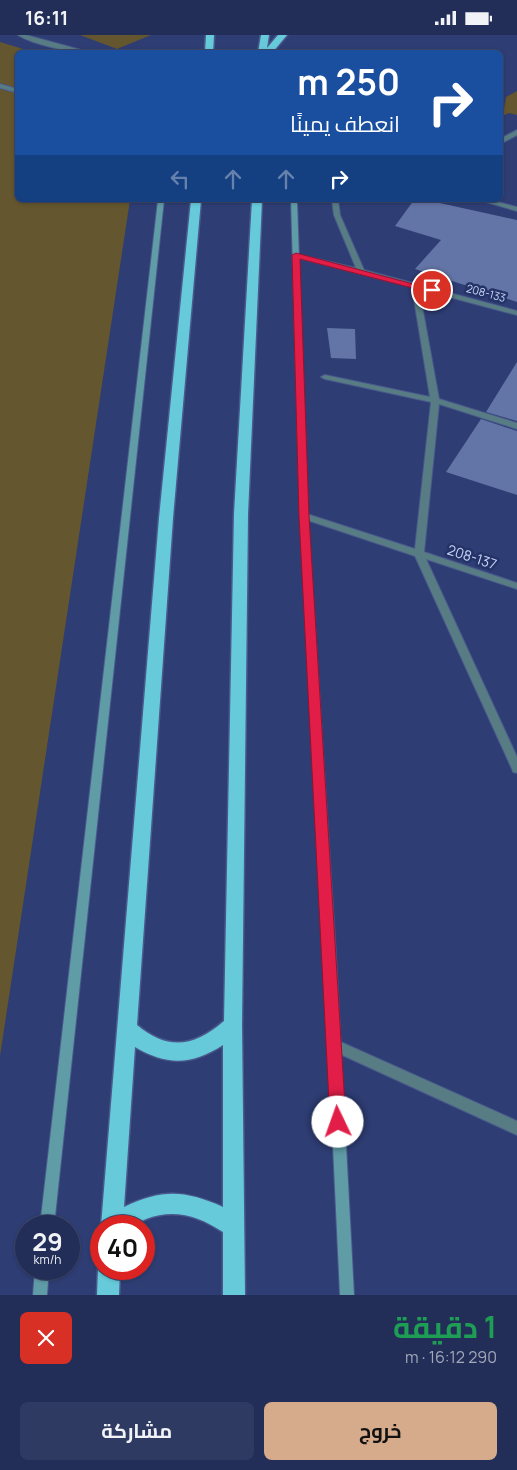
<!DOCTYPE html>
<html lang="ar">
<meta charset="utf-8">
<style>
body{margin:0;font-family:Manrope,Cairo,sans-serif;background:#2e3a61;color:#f1f3f6;direction:rtl;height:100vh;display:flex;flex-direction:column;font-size:19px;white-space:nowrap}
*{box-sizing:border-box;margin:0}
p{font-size:16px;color:#a2a8ba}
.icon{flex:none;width:28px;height:28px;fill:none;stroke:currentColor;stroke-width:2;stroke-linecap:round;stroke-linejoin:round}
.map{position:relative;height:1260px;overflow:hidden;direction:ltr}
.side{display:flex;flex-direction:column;background:#222e57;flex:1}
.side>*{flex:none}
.banner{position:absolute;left:15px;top:15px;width:488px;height:152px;border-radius:8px;box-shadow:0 1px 4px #0004,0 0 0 1px #3f4a6d;direction:rtl;background:#1a4fa0;color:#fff;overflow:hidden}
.speed{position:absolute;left:15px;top:1180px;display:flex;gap:10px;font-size:25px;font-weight:700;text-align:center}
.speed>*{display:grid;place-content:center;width:65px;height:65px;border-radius:50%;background:#222e57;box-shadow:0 1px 4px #0004,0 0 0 1px #3f4a6d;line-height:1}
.speed small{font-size:12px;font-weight:400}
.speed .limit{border:8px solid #d22;background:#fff;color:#111}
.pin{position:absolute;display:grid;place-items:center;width:42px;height:42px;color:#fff;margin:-21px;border:2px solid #fff;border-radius:50%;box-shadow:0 1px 5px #0007}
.me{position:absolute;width:55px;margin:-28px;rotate:357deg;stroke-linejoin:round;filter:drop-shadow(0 0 4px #0008)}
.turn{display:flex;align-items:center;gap:18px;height:105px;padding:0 20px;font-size:22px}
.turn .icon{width:65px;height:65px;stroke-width:2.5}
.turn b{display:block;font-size:35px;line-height:42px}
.lanes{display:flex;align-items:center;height:48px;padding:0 20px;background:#0003;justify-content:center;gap:25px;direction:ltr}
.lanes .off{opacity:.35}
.round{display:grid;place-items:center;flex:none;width:52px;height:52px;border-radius:8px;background:#2e3a61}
.headline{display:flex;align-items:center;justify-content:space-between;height:85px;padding:0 20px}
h1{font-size:30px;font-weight:700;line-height:38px;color:#1e9e55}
.button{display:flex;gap:10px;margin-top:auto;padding:10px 20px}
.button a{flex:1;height:58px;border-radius:8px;background:#d6ab8b;color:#111;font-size:20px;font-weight:700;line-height:58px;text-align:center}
.button a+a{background:#2e3a61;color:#f1f3f6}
.status{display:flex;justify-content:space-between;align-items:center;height:35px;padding:0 25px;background:#222e57;direction:ltr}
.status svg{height:14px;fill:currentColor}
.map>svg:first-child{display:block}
.green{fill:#64562e}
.building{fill:#6374a6}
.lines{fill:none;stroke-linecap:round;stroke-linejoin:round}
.lane-casing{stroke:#4a598c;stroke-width:2}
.street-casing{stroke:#4a598c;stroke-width:2}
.secondary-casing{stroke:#4a598c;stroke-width:2}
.highway-casing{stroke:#4a598c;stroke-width:3}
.lane{fill:#577c83;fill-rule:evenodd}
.street{fill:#577c83;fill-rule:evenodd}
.secondary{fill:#5f9ca6;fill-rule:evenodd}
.highway{fill:#66cada;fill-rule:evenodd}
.route{fill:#e11d48;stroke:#92132f}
.labels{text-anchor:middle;stroke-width:5;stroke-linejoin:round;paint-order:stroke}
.far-street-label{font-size:11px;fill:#c9d6f7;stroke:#243368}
.street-label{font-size:14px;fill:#c9d6f7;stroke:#243368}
</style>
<div class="status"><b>16:11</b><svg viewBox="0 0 49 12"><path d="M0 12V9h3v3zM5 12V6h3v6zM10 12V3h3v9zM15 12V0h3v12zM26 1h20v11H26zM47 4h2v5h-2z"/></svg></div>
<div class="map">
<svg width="517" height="1260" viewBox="0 0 517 1260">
<rect width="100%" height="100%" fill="#2e3d74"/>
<path class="green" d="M80,0H151L117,14Z
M0,7L33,17L18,18V165H130L0,1021Z
M517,56V80L509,78L500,82V75L504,74L506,62Z"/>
<path class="building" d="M414,165H426L517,185V267L415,234L441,205L395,191Z
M327,293L355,294L356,324L331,323Z
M517,327V386L486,377Z
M481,384L517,396V460L446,437Z"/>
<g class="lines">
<g class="lane-casing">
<path id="lane" d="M18,0H26L92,18C74,18 33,10 18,0Z
M0,49L18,54V58L0,53Z"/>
</g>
<g class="street-casing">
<path id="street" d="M517,95V100L500,109V104Z
M332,165H338L340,180L364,235L517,276V280L419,254L439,364L517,388V394L439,369L424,517L517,548V554L426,524L517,722V738L513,737L512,734L415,521L301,483L300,481L301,479H307L415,514L431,367L325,344L321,342L325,340L430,362L412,252L294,222L293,221L296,219L356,233L334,180Z
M479,165H490L517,172V176Z
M334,1004L517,1086V1100L329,1014L328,1010L329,1006Z"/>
</g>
<g class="secondary-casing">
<path id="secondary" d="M158,165H164L54,1191H40Z
M291,165H297L308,481L336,921L354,1260H340L324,921L300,481Z
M35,1234H49L47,1260H33Z"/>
</g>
<g class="highway-casing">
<path id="highway" d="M206,0H214L213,18H205Z
M261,0H269L267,13L278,0H287L272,18H258Z
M191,165H201L173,483L137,990C168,1016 194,1012 224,986L234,479L252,165H262L248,479L242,990L245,1260H223V1197C199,1181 174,1173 146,1184C141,1186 137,1189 132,1191C124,1194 110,1192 101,1191L159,483ZM223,1010V1172C184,1155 163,1154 124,1172L135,1012C167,1031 192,1030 223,1010Z
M101,1227V1234H120L119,1260H97L98,1234Z"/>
</g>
<use href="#lane" class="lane"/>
<use href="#street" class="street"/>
<use href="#secondary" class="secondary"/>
<use href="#highway" class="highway"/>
</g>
<path class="route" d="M296,218L436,255L432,258L300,224L309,481L346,1087L343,1092L338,1095L333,1092L330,1087L299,481L292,220Z"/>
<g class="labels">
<g class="far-street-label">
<text transform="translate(486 258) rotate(15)" y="4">208-133</text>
</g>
<g class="street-label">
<text transform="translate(472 522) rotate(18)" y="5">208-137</text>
</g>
</g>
</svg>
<div class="speed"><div>29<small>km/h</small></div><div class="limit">40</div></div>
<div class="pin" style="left:432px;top:255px;background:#d93025"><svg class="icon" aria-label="arrive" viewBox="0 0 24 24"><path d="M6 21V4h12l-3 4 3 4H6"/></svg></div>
<svg class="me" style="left:338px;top:1087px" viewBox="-20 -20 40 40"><circle r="19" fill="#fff"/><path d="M0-13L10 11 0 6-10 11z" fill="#e11d48"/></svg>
<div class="banner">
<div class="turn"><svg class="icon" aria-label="right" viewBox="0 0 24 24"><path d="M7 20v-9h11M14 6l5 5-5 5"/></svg><div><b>250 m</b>انعطف يمينًا</div></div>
<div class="lanes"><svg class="icon off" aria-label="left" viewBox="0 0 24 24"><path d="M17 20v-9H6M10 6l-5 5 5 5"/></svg><svg class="icon off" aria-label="ahead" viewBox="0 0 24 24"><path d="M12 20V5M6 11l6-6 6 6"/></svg><svg class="icon off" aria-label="ahead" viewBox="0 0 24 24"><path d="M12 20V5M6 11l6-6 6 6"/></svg><svg class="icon" aria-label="right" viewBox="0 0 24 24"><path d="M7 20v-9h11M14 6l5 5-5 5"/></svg></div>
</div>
</div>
<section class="side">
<div class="headline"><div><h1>1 دقيقة</h1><p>290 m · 16:12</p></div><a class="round" style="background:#d93025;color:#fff"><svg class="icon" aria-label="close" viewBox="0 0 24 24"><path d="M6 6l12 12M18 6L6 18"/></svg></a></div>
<div class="button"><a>خروج</a><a>مشاركة</a></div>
</section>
